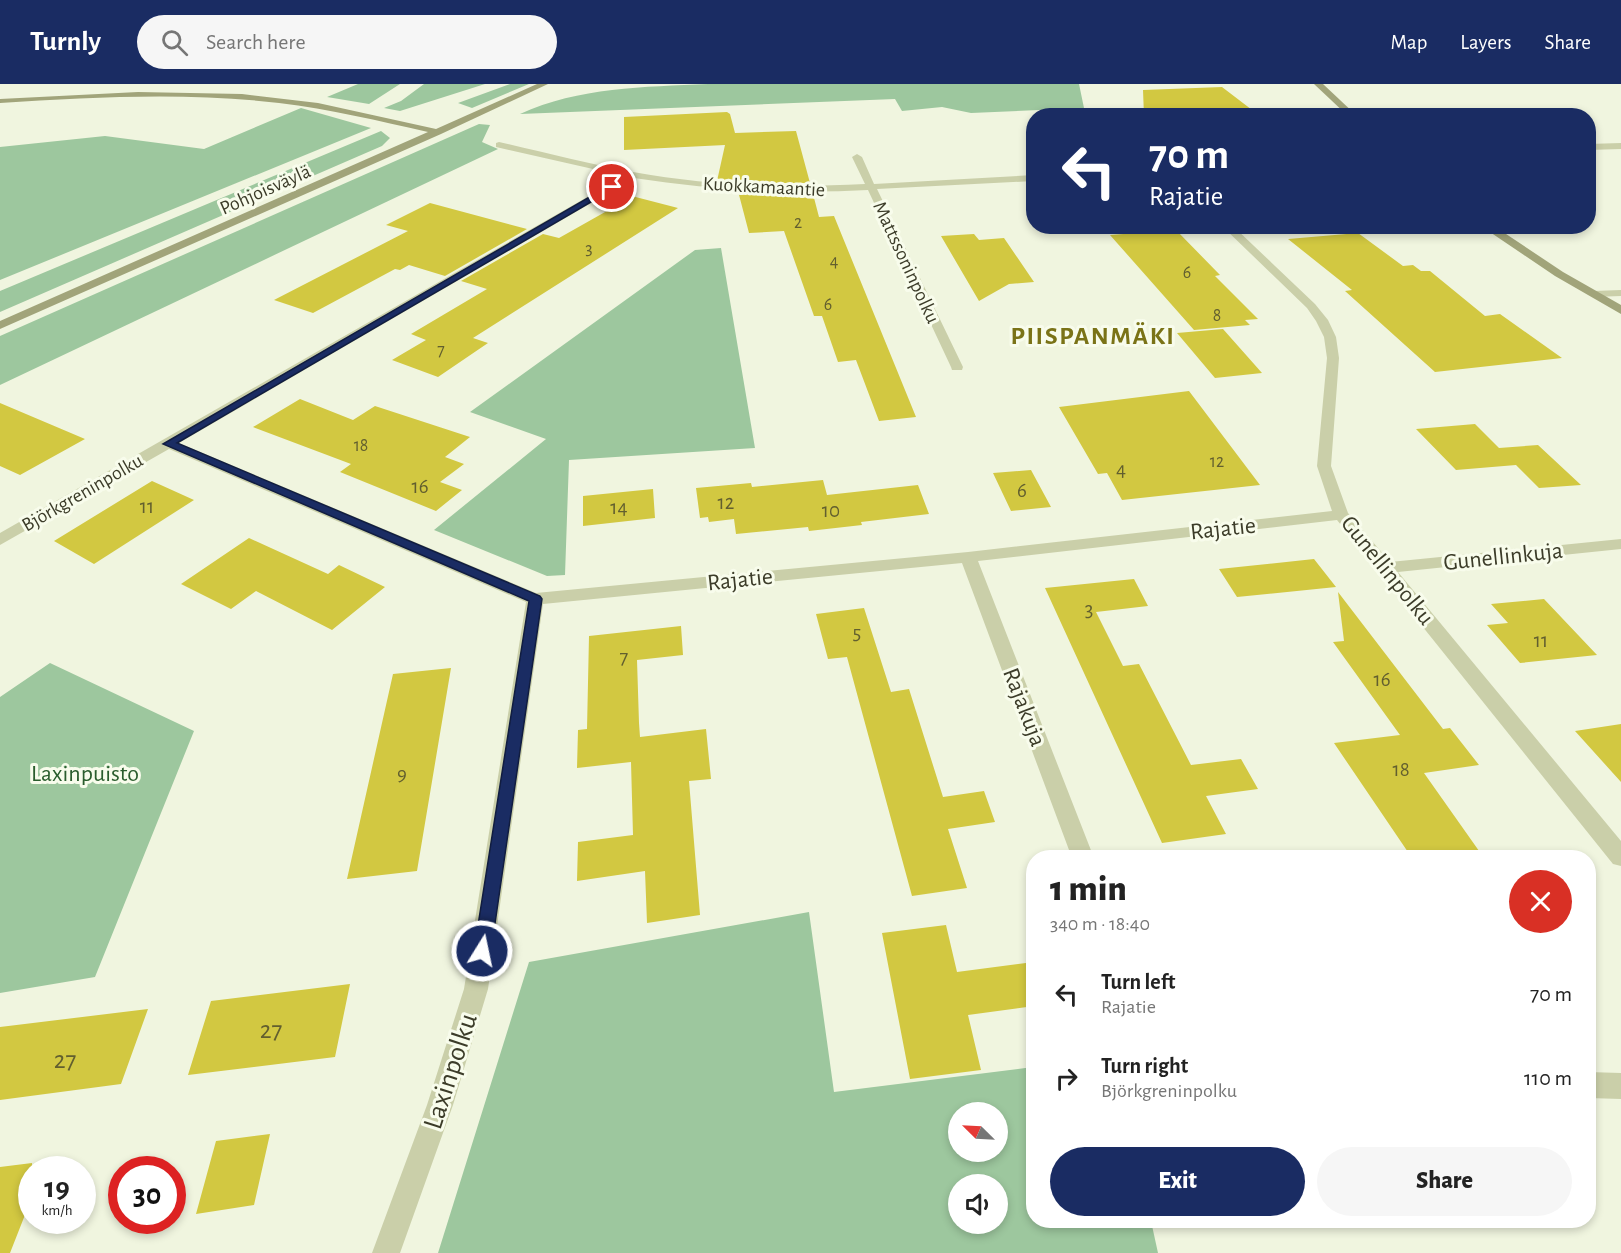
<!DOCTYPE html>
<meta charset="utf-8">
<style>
body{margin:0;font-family:"Alegreya Sans",sans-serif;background:#f6f6f6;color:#222;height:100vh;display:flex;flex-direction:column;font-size:22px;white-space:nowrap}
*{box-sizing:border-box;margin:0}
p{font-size:20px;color:#767676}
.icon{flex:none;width:33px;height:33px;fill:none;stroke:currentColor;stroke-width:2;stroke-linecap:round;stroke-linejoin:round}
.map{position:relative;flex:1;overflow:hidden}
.sheet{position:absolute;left:1026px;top:766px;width:570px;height:378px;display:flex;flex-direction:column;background:#fff;border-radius:24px;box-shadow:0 3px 9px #0003}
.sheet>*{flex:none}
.hud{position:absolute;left:1026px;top:24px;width:570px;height:126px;border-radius:24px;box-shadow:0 3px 9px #0003;background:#1a2c63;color:#fff;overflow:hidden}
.needle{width:39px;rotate:294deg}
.buttons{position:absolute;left:948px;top:1018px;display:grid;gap:12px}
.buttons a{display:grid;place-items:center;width:60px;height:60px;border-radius:50%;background:#fff;box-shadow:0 3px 9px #0003;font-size:30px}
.speed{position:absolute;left:18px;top:1072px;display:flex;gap:12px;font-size:30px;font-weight:700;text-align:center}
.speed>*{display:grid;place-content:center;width:78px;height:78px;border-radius:50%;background:#fff;box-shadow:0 3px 9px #0003;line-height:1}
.speed small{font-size:15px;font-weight:400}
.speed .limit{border:9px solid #d22;background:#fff;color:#111}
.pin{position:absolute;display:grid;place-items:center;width:51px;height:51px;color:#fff;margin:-26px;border:3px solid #fff;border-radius:50%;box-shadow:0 2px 6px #0007}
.me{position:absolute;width:66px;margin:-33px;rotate:10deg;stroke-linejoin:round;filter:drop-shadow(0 0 4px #0008)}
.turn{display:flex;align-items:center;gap:21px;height:126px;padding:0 24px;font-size:27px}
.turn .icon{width:78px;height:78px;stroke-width:2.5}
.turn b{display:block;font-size:42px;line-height:51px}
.round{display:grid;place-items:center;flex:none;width:63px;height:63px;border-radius:32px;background:#f6f6f6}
.headline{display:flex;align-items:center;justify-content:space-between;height:102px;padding:0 24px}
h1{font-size:36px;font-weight:800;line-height:45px}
.cta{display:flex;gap:12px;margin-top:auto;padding:12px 24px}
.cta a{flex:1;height:69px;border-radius:36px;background:#1a2c63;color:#fff;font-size:24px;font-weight:800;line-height:69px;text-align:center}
.cta a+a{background:#f6f6f6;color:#222}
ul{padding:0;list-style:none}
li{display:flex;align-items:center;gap:18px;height:84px;padding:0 24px}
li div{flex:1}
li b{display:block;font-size:22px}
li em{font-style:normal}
header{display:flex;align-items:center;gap:36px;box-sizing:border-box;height:84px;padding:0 30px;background:#1a2c63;color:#fff}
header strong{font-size:28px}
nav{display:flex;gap:33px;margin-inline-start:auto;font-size:21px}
.search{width:420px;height:54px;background:#f6f6f6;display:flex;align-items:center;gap:15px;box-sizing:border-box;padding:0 21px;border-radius:33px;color:#767676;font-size:22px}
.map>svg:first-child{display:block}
.green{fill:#9dc79e;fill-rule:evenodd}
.building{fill:#d2c841}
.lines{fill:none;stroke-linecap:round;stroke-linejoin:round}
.street{fill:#cacfa9;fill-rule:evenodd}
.secondary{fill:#a1a47a;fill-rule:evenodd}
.route{fill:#1a2c63;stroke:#111d40;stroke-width:1.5}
.labels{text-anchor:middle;stroke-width:6;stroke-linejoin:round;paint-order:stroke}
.far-number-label{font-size:18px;fill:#625f2f}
.far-street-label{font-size:20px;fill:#3c3c29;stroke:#f8fcec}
.number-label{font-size:21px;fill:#625f2f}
.street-label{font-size:24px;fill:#3c3c29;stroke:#f8fcec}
.park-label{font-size:24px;fill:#2a5d2d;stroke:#f8fcec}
.far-district-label{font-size:26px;font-weight:bold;letter-spacing:1.5px;fill:#7a7317;stroke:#f8fcec}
.near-number-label{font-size:26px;fill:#625f2f}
.near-street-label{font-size:28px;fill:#3c3c29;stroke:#f8fcec}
</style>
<header>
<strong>Turnly</strong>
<div class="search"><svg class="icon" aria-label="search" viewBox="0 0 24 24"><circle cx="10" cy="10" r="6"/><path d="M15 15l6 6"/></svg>Search here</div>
<nav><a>Map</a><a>Layers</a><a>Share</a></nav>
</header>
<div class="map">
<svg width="1621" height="1169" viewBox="0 0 1621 1169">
<rect width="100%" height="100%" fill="#f0f5df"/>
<path class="green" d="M358,0H400L369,20L327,13Z
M424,0H485L400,27L384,24L401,17Z
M510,0H529L472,24L458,19Z
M708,0H1079L1084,24L971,29L942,23L902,27L895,15L520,30C579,3 644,3 708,0Z
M301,24L371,44L0,196V63L105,52L204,65Z
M479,40L490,41L482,58L498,65L0,301V252Z
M381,47L390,54L382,62L0,228V207Z
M721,164L755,364L569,376L565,491L547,492L434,446L546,355L470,328L695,166Z
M50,579L194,647L95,893L0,909V613Z
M809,828L834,1008L1033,983L1034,1137H1151L1158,1169H438L529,878ZM958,1029H998V1068H958ZM958,1101H998V1140H958Z"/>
<path class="building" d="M1222,3L1260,32H1144L1143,6Z
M727,28L730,30L735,49L796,47L810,99H749L735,98L734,95L730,97H717L725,61L624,66V33Z
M738,107L813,110L819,133L834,132L916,333L879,337L856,276L838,278L822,232H814L784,147L749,149Z
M624,110L678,124L473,254L488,259L438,293L392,276L426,256L411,250L487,205L461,197L543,150L559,154L614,123L624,125Z
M430,119L527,145L445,192L409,181L400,186L395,185L313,229L274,216L408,147L386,141Z
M1176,146L1220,191L1215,192L1258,235L1245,236L1250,241L1194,246L1110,151Z
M1358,149L1403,182L1413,181L1421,187H1430L1485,232L1500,230L1562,274L1435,288L1345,207L1352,206L1288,155Z
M974,150L979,156L1004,154L1034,198L1009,200L979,217L941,152Z
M1223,245L1262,289L1215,294L1177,249Z
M1189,307L1260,401L1122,416L1107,389L1098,390L1059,323Z
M300,315L353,336L375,322L470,353L445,373L464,380L440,398L462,406L436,427L340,388L351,380L253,343Z
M0,319L85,355L20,391L0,382Z
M1475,340L1499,364L1538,361L1581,401L1539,404L1516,381L1456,386L1416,345Z
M1031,386L1051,423L1011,427L993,389Z
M823,396L827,411L918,401L929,430L861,438L862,441L809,447L808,443L736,450L734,435L709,438L708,433L700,434L696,404L751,399L752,403Z
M152,397L194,416L94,480L54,457Z
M653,405L655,434L583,442V412Z
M249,454L328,490L339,481L385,503L332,546L256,507L231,525L181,500Z
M1314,475L1336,503L1237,513L1219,485Z
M1134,495L1148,522L1096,528L1123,582L1139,580L1191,681L1241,675L1258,705L1206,712L1226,750L1162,759L1045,504Z
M1338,508L1443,645L1450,644L1479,681L1424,689L1484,774H1412L1334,659L1400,651L1333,558L1344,557Z
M1544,515L1597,571L1520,579L1487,541L1508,539L1491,520Z
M864,524L891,608L909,605L943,713L984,707L995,738L948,745L967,804L912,812L847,573L828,575L816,530Z
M681,542L683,571L637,576L639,639L640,653L706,645L711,695L689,697L700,831L647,839L645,787L577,797L578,758L633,751L631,678L577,684L578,646L587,645L589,552Z
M451,584L417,787L347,795L393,590Z
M1621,640V698L1575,647Z
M946,841L957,888L1034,878V922L968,931L981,986L910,995L882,849Z
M350,900L335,973L188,991L211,917Z
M148,925L121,1000L0,1016V943Z
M270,1050L254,1121L196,1130L216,1057Z
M32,1079V1113L10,1169H0V1083Z"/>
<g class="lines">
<path class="street" d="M1100,27L1103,28L1105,32H1097Z
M499,58C543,68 588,80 633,88C709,102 788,104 865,100L852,73L857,70L862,73L874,100L1034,91V97L877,105L963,283L962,286H952L951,283L868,106C789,110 711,106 634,94L179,359L536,509L968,468L1332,427L1317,382L1327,274L1324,253L1316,237L1307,224L1222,142H1233L1315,220L1328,236L1336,253L1339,274L1331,382L1348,429L1390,478L1621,455V465L1398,488L1621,757V782L1613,780L1337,436L978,477L1094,774H1072L962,479L543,520L488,905L453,1021L400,1169H372L427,1021L464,905L526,518L169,365L0,461V449L624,92L496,63V59Z
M1621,59V65L1588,66V60Z
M1621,206V212L1594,213L1588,210L1594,207Z
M1588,988L1621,989V1015L1588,1014Z"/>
<path class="secondary" d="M537,0H548L441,50L0,245V237L428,48C379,37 330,25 279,19C187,8 93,13 0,19V15L138,8L242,10L318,19L436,45Z
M1314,0H1323L1357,32H1348Z
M1481,142H1494L1563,188L1621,221V230L1555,192Z"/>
</g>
<path class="route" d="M612,100L615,104L177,359L540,512L542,515L491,867L488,872L482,875L476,872L474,867L529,517L163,360Z"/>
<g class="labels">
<g class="far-number-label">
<text x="798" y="144">2</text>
<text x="589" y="170">3</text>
<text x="834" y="183">4</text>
<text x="1187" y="194">6</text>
<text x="828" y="226">6</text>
<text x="1217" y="237">8</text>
<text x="441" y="272">7</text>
<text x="361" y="367">18</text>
<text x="1217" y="383">12</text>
</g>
<g class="far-street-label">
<text transform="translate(764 102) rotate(3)" y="7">Kuokkamaantie</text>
<text transform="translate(265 105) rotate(-24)" y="7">Pohjoisväylä</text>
<text transform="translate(907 178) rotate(65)" y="7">Mattssoninpolku</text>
<text transform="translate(82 408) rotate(-30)" y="7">Björkgreninpolku</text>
</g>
<g class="number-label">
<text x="1121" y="392">4</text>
<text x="420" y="409">16</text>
<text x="1022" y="413">6</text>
<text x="726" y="425">12</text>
<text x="147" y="429">11</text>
<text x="619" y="430">14</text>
<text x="831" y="433">10</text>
<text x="1089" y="532">3</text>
<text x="857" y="555">5</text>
<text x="1541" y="563">11</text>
<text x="624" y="580">7</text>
<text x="1382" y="602">16</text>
<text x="1401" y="692">18</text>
<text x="402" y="696">9</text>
</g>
<g class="street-label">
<text transform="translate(1223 444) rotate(-6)" y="8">Rajatie</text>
<text transform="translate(1503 472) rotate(-6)" y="8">Gunellinkuja</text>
<text transform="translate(1388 486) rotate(51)" y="8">Gunellinpolku</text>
<text transform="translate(740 495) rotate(-6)" y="8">Rajatie</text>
<text transform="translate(1025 623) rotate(69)" y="8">Rajakuja</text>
</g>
<g class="park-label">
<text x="85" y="697">Laxinpuisto</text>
</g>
<g class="far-district-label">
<text x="1093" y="260">PIISPANMÄKI</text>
</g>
<g class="near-number-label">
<text x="271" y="954">27</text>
<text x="65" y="984">27</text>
</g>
<g class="near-street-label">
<text transform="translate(449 987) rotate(-72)" y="10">Laxinpolku</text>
</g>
</g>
</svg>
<div class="buttons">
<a><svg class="needle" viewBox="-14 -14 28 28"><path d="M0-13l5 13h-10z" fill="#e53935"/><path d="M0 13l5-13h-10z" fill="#767676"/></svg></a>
<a><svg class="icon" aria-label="sound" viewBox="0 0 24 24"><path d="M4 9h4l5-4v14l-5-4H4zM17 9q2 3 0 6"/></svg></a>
</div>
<div class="speed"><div>19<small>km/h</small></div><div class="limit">30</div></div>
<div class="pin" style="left:612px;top:103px;background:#d93025"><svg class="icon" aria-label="arrive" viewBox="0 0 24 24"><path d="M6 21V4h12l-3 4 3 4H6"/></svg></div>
<svg class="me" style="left:482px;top:867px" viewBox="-20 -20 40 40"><circle r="17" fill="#1a2c63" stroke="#fff" stroke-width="3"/><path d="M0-11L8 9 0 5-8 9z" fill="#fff"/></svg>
<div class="hud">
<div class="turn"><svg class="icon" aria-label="left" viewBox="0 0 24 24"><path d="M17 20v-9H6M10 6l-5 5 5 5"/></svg><div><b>70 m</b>Rajatie</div></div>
</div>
<section class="sheet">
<div class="headline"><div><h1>1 min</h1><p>340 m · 18:40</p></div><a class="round" style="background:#d93025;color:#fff"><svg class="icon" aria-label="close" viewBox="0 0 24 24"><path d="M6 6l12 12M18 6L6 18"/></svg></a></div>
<ul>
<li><svg class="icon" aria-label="left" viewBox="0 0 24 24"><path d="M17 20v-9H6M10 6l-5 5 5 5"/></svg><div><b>Turn left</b><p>Rajatie</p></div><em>70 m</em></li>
<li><svg class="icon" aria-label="right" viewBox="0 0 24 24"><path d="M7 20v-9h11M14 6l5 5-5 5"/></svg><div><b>Turn right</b><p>Björkgreninpolku</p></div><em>110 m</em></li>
</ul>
<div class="cta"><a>Exit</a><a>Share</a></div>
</section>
</div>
